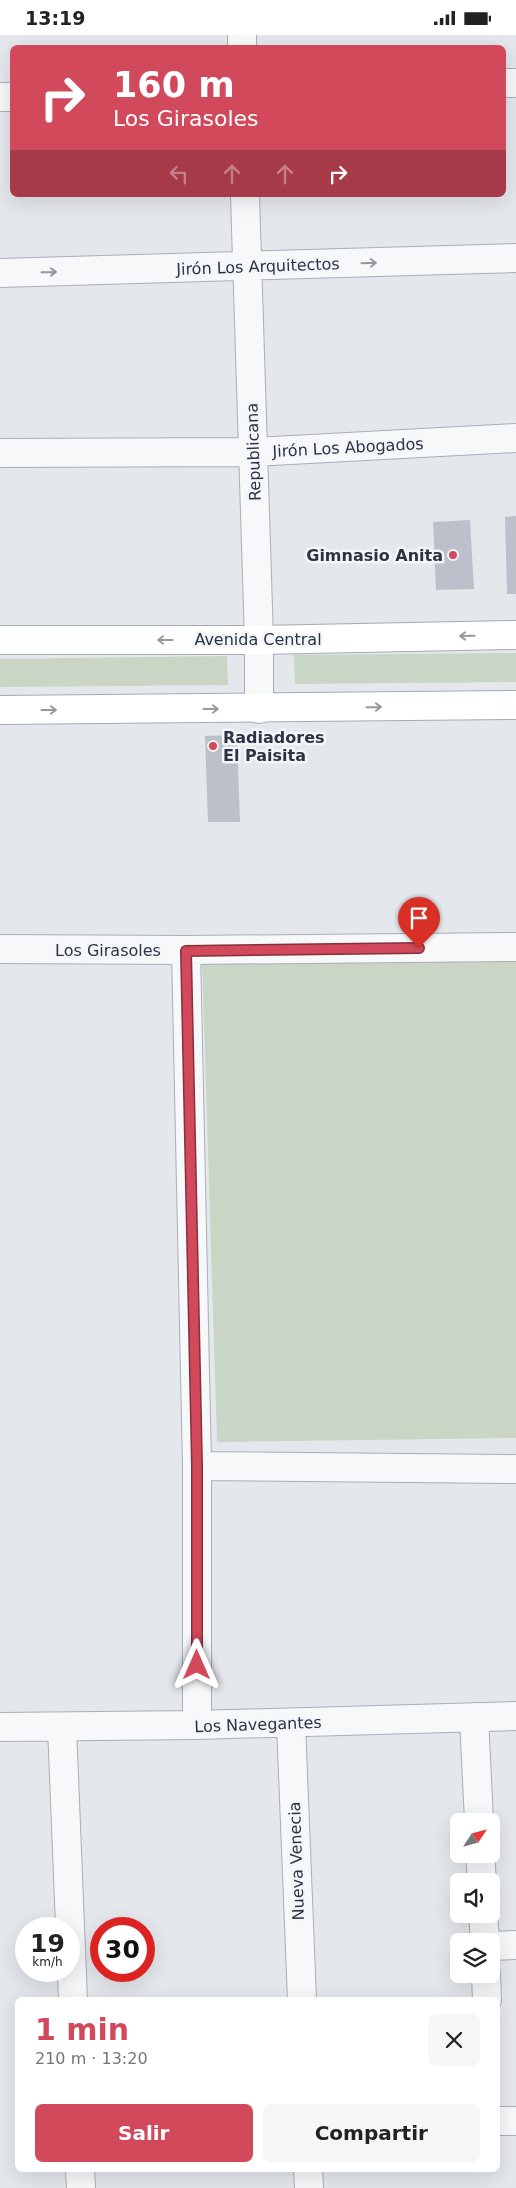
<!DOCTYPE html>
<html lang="es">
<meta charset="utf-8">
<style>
body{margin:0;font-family:"DejaVu Sans",sans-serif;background:#f6f6f6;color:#222;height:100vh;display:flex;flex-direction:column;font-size:19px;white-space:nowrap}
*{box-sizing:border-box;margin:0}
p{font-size:16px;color:#767676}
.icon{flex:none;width:28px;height:28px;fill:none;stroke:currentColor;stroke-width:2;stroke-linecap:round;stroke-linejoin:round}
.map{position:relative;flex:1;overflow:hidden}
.details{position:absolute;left:15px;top:1962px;width:485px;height:175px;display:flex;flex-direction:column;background:#fff;border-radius:8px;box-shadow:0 5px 20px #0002}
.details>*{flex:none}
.top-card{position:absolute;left:10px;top:10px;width:496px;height:152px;border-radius:8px;box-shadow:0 5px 20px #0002;background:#d1495b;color:#fff;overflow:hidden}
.needle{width:32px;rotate:54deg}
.tools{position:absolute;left:450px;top:1778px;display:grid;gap:10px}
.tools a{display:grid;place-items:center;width:50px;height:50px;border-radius:8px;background:#fff;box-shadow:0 5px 20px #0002;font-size:25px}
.speed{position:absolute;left:15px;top:1882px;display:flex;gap:10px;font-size:25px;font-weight:700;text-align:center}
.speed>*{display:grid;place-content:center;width:65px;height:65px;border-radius:50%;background:#fff;box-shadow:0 5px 20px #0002;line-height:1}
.speed small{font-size:12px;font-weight:400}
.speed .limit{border:8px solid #d22;background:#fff;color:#111}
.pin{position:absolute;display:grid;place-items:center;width:42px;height:42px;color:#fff;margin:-51px -21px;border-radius:50% 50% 50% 0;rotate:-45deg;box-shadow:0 0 5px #0007}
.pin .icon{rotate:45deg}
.me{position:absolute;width:55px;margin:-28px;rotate:0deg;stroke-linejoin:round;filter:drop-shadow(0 0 4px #0008)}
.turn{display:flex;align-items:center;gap:18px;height:105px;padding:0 20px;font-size:22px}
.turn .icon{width:65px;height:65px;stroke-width:2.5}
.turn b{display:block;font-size:35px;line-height:42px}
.lanes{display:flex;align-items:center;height:48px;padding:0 20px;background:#0003;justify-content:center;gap:25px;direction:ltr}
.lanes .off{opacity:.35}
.round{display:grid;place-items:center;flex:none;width:52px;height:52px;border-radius:8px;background:#f6f6f6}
.headline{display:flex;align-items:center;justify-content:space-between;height:85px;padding:0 20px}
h1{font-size:30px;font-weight:800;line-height:38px;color:#d1495b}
.primary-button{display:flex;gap:10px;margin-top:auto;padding:10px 20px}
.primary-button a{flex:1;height:58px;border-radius:8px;background:#d1495b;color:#fff;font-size:20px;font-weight:800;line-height:58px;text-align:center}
.primary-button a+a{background:#f6f6f6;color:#222}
.status{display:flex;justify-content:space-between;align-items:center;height:35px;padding:0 25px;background:#fff;direction:ltr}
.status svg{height:14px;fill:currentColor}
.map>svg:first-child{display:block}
.green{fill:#c9d6c5}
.building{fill:#bbc0ca}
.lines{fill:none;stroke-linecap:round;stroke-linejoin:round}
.minor-casing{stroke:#a9aeb7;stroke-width:30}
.major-casing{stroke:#a3abb8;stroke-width:30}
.minor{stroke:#f7f8fa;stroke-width:28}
.major{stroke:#fff;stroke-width:28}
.oneway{stroke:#9196a0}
.oneway2{stroke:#959aa2}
.route-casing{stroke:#882f3b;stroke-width:12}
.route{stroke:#d1495b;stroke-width:9}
.poi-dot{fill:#d1495b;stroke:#f4f6f9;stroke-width:2}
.labels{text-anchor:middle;stroke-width:5;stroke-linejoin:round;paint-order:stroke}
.street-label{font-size:16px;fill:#2b3445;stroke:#f4f6f9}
.poi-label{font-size:16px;font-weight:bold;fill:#2b3445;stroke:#f4f6f9;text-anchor:end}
</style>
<div class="status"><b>13:19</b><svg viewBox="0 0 49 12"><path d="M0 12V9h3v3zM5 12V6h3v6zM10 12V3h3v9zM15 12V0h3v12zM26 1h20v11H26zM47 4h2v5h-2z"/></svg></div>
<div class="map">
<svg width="516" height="2153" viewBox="0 0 516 2153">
<rect width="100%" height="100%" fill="#e4e7ec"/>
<path class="green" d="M516,618V647L295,649L294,620Z
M227,621L228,650L0,652V624Z
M516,920V1403L217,1407L202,923Z"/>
<path class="building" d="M516,481V559H507L505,482Z
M470,485L474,554L436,555L433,487Z
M237,700L240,787H208L205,701Z"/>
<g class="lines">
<g class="minor-casing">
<path id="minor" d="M242,0V12
M504,48H516
M0,62H12
M245,160L259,605V674
M0,238L516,223
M0,418L253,417L516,403
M0,914L186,915L516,912
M186,915L197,1431V1690
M197,1431L516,1434
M474,1682L479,1786
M291,1688L302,1965
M0,1692L197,1690L516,1681
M62,1692L73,1965
M480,1819L482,1846
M483,1879L485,1906
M491,1911L516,1910
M486,1939L487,1965
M498,2086H516
M80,2135L81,2153
M308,2135L309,2153"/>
</g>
<g class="major-casing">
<path id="major" d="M0,605H259L516,600
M0,675L516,670"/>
</g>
<use href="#minor" class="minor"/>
<use href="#major" class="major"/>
</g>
<defs><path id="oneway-shaft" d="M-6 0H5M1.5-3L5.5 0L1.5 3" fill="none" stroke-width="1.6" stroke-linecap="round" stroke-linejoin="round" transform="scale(1.25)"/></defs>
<g class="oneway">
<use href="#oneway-shaft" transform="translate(369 228) rotate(-2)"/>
<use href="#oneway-shaft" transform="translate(49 237) rotate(-1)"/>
</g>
<g class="oneway2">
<use href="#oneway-shaft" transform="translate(467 601) rotate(179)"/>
<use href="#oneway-shaft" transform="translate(165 605) rotate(-180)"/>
<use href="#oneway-shaft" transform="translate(374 672) rotate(-1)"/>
<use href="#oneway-shaft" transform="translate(211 674)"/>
<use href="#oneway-shaft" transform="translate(49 675)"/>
</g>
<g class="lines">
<g class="route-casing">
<path id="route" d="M197,1630V1431L186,916L419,913"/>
</g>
<use href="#route" class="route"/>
</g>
<g class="poi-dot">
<circle cx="453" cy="520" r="5"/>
<circle cx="213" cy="711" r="5"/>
</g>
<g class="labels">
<g class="street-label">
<text transform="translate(258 231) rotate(-2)" y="6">Jirón Los Arquitectos</text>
<text transform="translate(348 412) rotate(-3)" y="6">Jirón Los Abogados</text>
<text transform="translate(253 417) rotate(-92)" y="6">Republicana</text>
<text x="258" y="610">Avenida Central</text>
<text x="108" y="921">Los Girasoles</text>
<text transform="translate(258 1689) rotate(-2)" y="6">Los Navegantes</text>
<text transform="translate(296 1826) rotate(-92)" y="6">Nueva Venecia</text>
</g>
<g class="poi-label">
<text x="443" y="526">Gimnasio Anita</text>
<text x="223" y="708" text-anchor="start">Radiadores<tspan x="223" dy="18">El Paisita</tspan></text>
</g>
</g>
</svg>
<div class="tools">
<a><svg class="needle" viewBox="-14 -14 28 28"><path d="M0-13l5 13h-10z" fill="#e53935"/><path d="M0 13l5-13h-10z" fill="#767676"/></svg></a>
<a><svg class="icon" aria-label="sound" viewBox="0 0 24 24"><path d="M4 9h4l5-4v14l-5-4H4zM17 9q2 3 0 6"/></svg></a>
<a><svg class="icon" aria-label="layers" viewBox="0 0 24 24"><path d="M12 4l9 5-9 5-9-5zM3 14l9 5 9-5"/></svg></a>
</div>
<div class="speed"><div>19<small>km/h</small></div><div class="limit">30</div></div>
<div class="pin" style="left:419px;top:913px;background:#d93025"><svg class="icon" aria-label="arrive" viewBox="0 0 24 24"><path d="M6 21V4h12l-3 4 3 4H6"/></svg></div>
<svg class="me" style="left:197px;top:1630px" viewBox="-20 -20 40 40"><path d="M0-17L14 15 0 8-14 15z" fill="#d1495b" stroke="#fff" stroke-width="4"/></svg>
<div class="top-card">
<div class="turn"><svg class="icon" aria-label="right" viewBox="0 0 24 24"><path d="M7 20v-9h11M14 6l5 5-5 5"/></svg><div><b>160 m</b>Los Girasoles</div></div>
<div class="lanes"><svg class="icon off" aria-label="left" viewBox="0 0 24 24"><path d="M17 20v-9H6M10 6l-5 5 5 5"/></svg><svg class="icon off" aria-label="ahead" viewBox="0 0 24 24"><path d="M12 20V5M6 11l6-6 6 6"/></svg><svg class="icon off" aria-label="ahead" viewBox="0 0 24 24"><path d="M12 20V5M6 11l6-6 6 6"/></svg><svg class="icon" aria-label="right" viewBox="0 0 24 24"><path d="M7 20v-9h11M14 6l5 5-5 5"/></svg></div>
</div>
<section class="details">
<div class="headline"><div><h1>1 min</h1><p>210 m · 13:20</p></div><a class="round"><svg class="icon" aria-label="close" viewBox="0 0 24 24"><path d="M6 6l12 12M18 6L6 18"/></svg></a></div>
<div class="primary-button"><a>Salir</a><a>Compartir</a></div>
</section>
</div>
